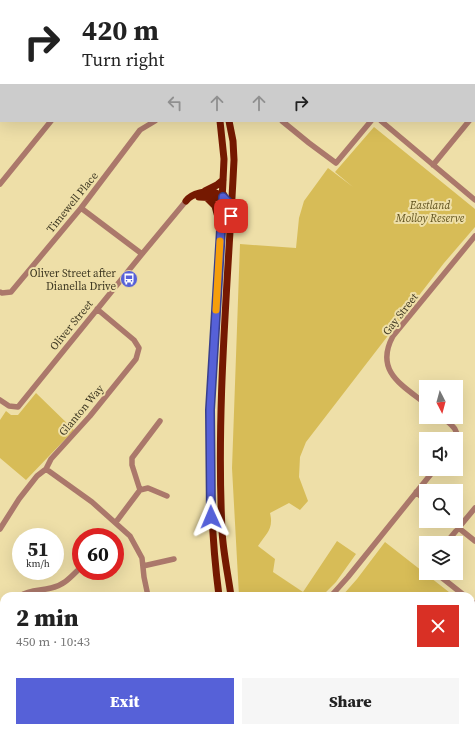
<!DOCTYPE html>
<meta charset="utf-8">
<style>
body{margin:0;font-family:"Source Serif 4",serif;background:#f6f6f6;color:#222;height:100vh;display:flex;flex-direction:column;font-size:15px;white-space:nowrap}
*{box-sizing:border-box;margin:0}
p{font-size:13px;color:#767676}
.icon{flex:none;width:22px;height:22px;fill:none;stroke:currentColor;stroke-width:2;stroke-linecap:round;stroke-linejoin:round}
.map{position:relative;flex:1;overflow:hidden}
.sheet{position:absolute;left:0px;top:592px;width:475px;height:140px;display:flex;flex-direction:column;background:#fff;border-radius:12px 12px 0 0;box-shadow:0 4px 16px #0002}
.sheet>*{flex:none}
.guide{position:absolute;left:0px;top:0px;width:475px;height:122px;box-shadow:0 4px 16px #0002;background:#fff;color:#222;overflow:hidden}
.needle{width:26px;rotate:174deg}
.buttons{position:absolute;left:419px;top:380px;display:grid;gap:8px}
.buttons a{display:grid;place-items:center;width:44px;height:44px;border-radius:0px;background:#fff;box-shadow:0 4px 16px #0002;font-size:20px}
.speed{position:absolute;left:12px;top:528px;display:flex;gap:8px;font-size:20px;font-weight:700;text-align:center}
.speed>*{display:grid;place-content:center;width:52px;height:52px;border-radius:50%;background:#fff;box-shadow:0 4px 16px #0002;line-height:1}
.speed small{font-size:10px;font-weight:400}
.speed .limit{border:6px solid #d22;background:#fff;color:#111}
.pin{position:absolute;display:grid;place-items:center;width:34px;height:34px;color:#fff;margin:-17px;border-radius:8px;box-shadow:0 2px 6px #0006}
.me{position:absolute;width:44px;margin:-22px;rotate:359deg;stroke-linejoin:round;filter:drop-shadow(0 0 3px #0008)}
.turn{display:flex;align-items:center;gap:14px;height:84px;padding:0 16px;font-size:18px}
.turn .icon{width:52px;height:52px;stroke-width:2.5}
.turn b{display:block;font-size:28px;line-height:34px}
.lanes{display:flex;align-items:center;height:38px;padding:0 16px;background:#0003;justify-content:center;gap:20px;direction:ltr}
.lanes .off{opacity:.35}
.round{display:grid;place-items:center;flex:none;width:42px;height:42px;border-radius:0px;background:#f6f6f6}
.summary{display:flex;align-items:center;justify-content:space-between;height:68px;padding:0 16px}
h1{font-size:24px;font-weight:800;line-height:30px}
.cta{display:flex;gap:8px;margin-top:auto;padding:8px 16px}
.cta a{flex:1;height:46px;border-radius:0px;background:#5661d8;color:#fff;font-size:16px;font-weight:800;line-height:46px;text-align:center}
.cta a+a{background:#f6f6f6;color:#222}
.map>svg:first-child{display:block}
.green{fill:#d7bc57}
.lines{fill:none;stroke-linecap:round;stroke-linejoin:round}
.minor{stroke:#ab786b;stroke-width:5.5}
.major{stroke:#751901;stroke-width:7}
.route-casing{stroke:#383f8c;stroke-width:10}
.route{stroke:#5661d8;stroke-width:7}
.slow{stroke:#f59e0b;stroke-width:7}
.labels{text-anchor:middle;stroke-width:4;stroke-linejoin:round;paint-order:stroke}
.street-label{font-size:11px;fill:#3f3923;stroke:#eedfa8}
.park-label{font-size:11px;font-style:italic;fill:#61531f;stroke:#eedfa8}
.poi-label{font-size:11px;fill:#3f3923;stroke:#eedfa8;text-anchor:end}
</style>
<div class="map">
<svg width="475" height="732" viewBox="0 0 475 732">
<rect width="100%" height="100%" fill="#eedfa8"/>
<path class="green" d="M374,127L475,209V227L444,263L306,442L300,457L299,477L308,501L300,510L289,503L270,513C274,529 266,534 258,546L275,559L273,572L303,592L337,541L356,554L336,582L322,596H239L232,468L240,244L296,248L299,218L304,201L328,168L353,187L335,172Z
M36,393L74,430L26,480L0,458V420L6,411L11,415H18Z
M385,542L454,596H342L357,579Z
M471,609L475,613V732H251V728H471Z"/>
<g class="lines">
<path class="minor" d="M130,0L131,1
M468,1V0
M474,2H475
M0,19H1
M0,65L1,63
M474,115L475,114
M282,121L309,143L336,163L371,121
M381,121L475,200
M433,165L469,121
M0,184L51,121
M81,208L142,254
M0,292L2,293L11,292L81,208L140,130L155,121
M0,400L9,406L18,407L142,254L186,201
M426,404C402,385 374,371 393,336L475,236
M442,417C450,424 460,429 456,441
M46,469L92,502L130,536L142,558L144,577L148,596
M140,490L132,465V458L160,421
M140,490L148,488L167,496
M416,492L426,501
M450,521L475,541
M116,522L140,490
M0,529L19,499L37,476L46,469L51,459L90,416L136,359L139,348L134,340L97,309
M446,543L475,508
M143,566L174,559
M436,573L465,596
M20,596C30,589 40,591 51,588C62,586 69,579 77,571
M331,596L348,577L435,469
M471,601L475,604
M0,618L4,613
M0,627L4,630
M105,728L110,732
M183,728L185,732
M84,732L87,728"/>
<path class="major" d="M139,0L140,1
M147,0L148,1
M229,121L233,141L234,160C228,283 216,407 222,530C223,552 228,574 231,596
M205,191L217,185L223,180
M199,197L218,198L224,195
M206,197L215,206L219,221
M186,201C192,193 207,190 216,193C219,194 222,196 225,198
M219,596C200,451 218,304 224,159L220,121
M243,728V732
M233,732V728"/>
</g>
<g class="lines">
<g class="route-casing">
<path id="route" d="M211,517L210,410L223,197L228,202L231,216"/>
</g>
<use href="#route" class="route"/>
<path class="slow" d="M216,310L220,241"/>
</g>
<defs>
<g id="bus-disc" transform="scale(0.9)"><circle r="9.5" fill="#5661d8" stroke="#eedfa8"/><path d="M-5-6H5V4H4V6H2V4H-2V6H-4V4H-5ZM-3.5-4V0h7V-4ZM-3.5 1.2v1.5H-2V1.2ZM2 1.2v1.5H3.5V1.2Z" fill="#fff"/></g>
</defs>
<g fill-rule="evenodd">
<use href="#bus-disc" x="129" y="279"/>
</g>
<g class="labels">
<g class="street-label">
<text transform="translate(72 202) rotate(-51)" y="4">Timewell Place</text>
<text transform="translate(400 314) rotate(-52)" y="4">Gay Street</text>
<text transform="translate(71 325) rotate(-51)" y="4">Oliver Street</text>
<text transform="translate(81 410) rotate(-50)" y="4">Glanton Way</text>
</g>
<g class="park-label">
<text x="430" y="209">Eastland<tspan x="430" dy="13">Molloy Reserve</tspan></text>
</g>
<g class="poi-label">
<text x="116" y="277">Oliver Street after<tspan x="116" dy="13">Dianella Drive</tspan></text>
</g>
</g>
</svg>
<div class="buttons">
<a><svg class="needle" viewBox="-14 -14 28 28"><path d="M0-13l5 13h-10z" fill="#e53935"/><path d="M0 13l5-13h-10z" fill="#767676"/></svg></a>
<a><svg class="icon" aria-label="sound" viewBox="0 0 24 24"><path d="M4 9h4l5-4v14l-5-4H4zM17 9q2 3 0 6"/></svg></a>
<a><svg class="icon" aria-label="search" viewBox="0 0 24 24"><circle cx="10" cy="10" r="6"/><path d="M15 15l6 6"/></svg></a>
<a><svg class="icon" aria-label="layers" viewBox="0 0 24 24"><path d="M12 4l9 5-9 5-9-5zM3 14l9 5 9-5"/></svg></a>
</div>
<div class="speed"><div>51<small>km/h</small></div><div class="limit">60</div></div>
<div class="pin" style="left:231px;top:216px;background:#d93025"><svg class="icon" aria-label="arrive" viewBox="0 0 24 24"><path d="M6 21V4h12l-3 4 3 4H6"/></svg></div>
<svg class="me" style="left:211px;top:517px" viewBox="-20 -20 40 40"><path d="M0-17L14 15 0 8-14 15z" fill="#5661d8" stroke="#fff" stroke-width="4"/></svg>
<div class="guide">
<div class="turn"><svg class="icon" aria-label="right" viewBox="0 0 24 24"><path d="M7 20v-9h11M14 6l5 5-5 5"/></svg><div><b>420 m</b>Turn right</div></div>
<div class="lanes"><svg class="icon off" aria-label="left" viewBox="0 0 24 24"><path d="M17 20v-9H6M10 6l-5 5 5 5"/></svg><svg class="icon off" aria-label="ahead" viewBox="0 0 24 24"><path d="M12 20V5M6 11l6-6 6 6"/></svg><svg class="icon off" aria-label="ahead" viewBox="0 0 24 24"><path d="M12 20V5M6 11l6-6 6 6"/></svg><svg class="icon" aria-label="right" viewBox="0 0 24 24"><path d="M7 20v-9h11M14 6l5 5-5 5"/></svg></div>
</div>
<section class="sheet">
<div class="summary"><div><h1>2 min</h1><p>450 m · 10:43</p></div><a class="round" style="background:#d93025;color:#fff"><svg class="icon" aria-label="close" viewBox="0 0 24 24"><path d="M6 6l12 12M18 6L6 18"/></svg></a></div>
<div class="cta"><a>Exit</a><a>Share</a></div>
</section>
</div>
